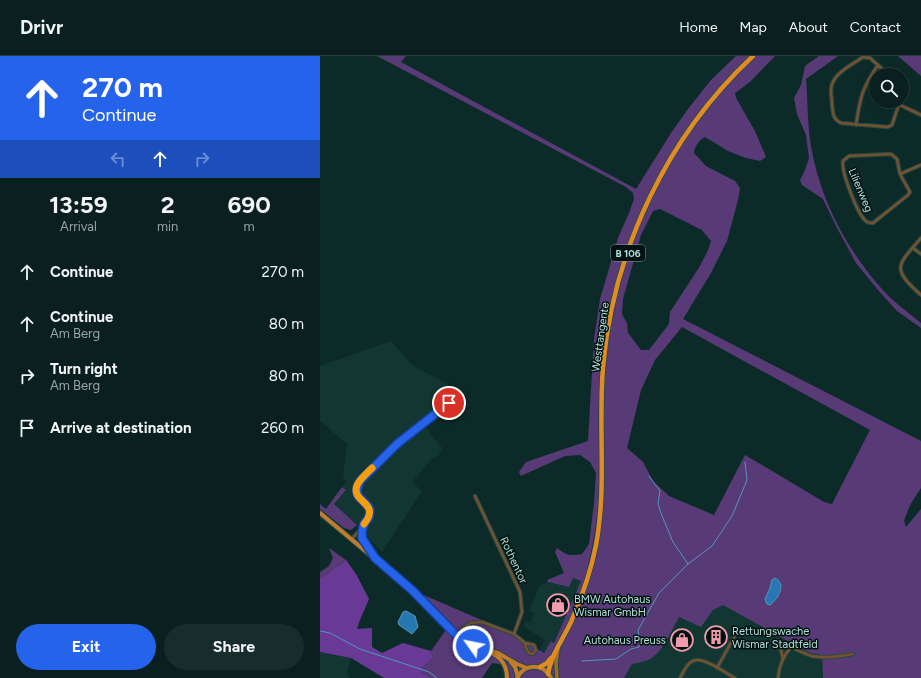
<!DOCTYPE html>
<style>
body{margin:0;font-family:Figtree,sans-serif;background:#172d2b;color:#f1f3f6;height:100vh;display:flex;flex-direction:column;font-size:15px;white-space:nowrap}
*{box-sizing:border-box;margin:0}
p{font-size:13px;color:#99a3a4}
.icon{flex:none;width:22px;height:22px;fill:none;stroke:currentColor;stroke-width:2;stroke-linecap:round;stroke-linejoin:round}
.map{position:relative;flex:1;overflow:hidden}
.panel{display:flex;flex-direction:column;background:#09201e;width:320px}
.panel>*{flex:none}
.guide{background:#2563eb;color:#fff;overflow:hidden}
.buttons{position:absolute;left:549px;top:12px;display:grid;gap:8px}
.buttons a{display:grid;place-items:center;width:40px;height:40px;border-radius:50%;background:#09201e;box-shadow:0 2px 10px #0003,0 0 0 1px #293e3c;font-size:20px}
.pin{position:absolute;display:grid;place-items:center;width:34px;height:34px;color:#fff;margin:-17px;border:2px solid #fff;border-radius:50%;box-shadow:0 1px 4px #0007}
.me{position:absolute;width:44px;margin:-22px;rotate:303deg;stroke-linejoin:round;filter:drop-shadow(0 0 3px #0008)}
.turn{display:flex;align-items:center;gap:14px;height:84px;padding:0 16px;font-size:18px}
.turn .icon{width:52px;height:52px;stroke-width:2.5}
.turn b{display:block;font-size:28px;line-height:34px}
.lanes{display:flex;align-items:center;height:38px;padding:0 16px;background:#0003;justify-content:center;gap:20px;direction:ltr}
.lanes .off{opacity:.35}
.eta{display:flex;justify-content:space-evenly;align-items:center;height:68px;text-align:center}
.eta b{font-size:24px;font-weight:700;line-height:28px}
.button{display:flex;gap:8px;margin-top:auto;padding:8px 16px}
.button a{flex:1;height:46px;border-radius:24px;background:#2563eb;color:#fff;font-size:16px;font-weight:700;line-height:46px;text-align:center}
.button a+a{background:#172d2b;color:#f1f3f6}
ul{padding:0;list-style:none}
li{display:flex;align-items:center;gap:12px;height:52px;padding:0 16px}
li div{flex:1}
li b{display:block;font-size:15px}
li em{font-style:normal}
header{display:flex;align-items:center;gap:24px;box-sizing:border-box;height:56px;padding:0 20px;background:#09201e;border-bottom:1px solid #293e3c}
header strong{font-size:19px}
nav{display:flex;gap:22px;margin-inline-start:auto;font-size:14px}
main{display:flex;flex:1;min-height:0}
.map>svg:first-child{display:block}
.built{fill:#123631}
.green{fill:#583b76;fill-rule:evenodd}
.forest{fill:#693996}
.water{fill:#2777b2;stroke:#5196be}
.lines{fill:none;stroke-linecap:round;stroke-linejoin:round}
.stream{stroke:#5196be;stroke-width:1}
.street-casing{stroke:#274844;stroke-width:4.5}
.secondary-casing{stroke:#274844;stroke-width:5.5}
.primary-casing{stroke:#274844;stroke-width:6}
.highway-casing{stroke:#274844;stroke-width:6}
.street{stroke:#745230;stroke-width:2.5}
.secondary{stroke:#a06a30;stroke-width:3.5}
.primary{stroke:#c27c2d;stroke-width:4}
.highway{stroke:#e08c26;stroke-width:4.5}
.route-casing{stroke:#184099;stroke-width:10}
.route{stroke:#2563eb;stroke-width:7}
.slow{stroke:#f59e0b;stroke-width:7}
.labels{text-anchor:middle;stroke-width:3;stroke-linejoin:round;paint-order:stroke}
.shield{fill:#011210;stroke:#7ea29d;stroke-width:1}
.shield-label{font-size:10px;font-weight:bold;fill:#b3e0d9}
.street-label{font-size:11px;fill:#b3e0d9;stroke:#011210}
.poi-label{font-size:11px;fill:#b3e0d9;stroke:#011210;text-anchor:start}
</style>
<header>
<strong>Drivr</strong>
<nav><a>Home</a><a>Map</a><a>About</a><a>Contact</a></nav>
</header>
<main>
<section class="panel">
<div class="guide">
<div class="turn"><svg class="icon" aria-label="ahead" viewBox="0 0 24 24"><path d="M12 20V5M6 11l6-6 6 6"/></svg><div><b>270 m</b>Continue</div></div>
<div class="lanes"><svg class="icon off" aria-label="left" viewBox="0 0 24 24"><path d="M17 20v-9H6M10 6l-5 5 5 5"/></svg><svg class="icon" aria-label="ahead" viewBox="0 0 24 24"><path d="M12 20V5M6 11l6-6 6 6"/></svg><svg class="icon off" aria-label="right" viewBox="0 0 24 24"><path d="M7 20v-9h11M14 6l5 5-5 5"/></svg></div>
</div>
<div class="eta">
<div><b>13:59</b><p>Arrival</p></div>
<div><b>2</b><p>min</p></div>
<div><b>690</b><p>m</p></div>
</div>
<ul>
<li><svg class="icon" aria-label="ahead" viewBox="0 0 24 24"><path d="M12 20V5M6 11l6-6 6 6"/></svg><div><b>Continue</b></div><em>270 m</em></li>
<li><svg class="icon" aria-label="ahead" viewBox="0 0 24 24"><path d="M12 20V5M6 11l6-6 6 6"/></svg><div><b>Continue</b><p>Am Berg</p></div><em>80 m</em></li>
<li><svg class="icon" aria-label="right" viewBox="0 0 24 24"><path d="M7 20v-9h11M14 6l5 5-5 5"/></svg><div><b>Turn right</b><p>Am Berg</p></div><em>80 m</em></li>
<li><svg class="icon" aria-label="arrive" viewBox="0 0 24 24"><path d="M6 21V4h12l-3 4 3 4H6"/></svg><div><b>Arrive at destination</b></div><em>260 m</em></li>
</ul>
<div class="button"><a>Exit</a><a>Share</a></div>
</section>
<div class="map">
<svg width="601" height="622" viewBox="0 0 601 622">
<rect width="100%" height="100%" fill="#0c2b28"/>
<path class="built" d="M71,285L92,309L131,330H136L142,338L140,341L104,369L123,393L118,400L111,404L92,426L102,435L62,496L37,469L14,448L26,434L22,431L26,425L23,421L27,388L0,365V310Z
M252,522L261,525L234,587L231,585L224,597L220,594L224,584L204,570L205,565L210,567L214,557L209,555L219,530L228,526L249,531Z
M403,549L482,593L490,597L502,599L503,622H304L312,608L344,588L359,560L381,571L393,554Z
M0,596L31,602L27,615L30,622H0Z"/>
<path class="green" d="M57,0H86L81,6L316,133L351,77L368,53L391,24L416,0H429C336,88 285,213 279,340C278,371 280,403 279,434C278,465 272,496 264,526L265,527L279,470L283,311L298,229L327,148L373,68L433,0H455L430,26L415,37L416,42L435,75L446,101L440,105L426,102L408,95L385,81C378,85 375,90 374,97L386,110L415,125L420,132L418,144L407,185L391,217L363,263L601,385V432L590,449L584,465L586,471L601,453V622H503L502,599L490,597L482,593L403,549L393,554L381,571L359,561C351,575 343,597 328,604C323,606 317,607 312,608L304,622H187L185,609L172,607L162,622H111L101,616L102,612L113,602L111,595L128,571L92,534L194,578L224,597L231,585L234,587L261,525L253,522L249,531L228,526L227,524L244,517L235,496L237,492C247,500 250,500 262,498L269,488L274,447L276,417L270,406L260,399L245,400L201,420L199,416L206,406L268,385L274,283L280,243L298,182L309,157L314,143L313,137L306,131ZM340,153L382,174L391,185L388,194L380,210L350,256L349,268L329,294H321L308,277L307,267L302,258L303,243L321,179L333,155ZM362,271L550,374L512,448L504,446L425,399L394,459L349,440L333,425L323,406L307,392L321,334L335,304Z
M499,0H518L486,23C488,45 487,68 491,90C500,143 526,193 562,233C573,246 588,256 601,267V272L577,255L558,234L536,207L516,170L503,143L482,129L480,124L485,114L489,102L486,79L477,58L474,42L481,29L485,10Z
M578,0H601V20Z
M22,431L26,434L14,448L37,469L31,474L24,472L0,453V448L6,453Z
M9,492L26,504L0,523V516L9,510L13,502Z"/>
<path class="forest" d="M26,504L36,518L49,543L40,564L37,573L52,572V591L62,597L83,587L111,595L113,602L102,612L101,616L111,622H64L31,602L0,596V523Z"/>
<path class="water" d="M455,522C467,528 458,543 450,549L447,548L445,543L450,532L452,524Z
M86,555L95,560L98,571L92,578L79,569L78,566L83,556Z"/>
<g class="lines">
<path class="stream" d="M329,420L340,435L338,448L342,460L353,486L368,508
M0,575L10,577L40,593L109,616L117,622
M262,605L296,603L311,593L319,591L320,587L318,574L339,537L368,508L392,490L412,460L427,424L425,406"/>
<g class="street-casing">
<path id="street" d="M569,19L550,2L543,1C532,9 511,18 511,34C511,39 512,44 512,49C513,58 513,63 521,67L568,71L572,69L580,45
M582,30L585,32V36L582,40
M578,48L601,59
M536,69C540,42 542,32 558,9
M571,98L577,103L580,118L590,136L588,139L553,167C551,167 549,167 547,166C538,160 521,116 523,105L529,100Z
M580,118L601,109
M601,182C578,209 570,212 601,239
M593,192L601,198
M155,440L200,536L202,556L194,578
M43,470L42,482L55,502
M32,483C37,476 49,467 50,458C52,444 28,443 40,425L80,384L129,347L134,338
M136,578L150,567L162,566L194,578L205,587L214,589L216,594L213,598L209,597L206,592L205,587
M463,603L461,594L462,591L467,589L470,590V592
M397,612L418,574
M360,622C363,617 366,609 371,606C381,598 405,617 415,622
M458,622C459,611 464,599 471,591C478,594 484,598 492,600C505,603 520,600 533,598"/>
</g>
<g class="secondary-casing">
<path id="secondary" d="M237,622L236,607L238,593"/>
</g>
<g class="primary-casing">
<path id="primary" d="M0,457L92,534L139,582L153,590L178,597L197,608L207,612
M173,598C183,603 187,611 187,622
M191,606L195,611L198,621
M197,622C205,607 223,607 231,622"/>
</g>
<g class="highway-casing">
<path id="highway" d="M220,611L227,607L231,602
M228,618C231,599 243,583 251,566C262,541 271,515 276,489C287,430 278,371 283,311C293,195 347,80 433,0"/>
</g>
<use href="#street" class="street"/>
<use href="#secondary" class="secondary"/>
<use href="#primary" class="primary"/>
<use href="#highway" class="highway"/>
</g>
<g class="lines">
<g class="route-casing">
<path id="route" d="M129,347L77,388L40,425L37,434L38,440L48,450L50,454L49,461L44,468L42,475V482L55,502L92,534L135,578L153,590"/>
</g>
<use href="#route" class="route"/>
<path class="slow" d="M44,468C62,446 30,447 37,429C40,423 47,417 52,412"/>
</g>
<defs>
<g id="shop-ring" transform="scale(1.15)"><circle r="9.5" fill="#011210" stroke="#f29aae" stroke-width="1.5"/><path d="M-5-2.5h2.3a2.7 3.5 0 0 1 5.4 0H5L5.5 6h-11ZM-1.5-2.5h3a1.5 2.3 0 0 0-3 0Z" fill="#f29aae"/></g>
<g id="building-ring" transform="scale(1.15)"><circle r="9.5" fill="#011210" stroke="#f29aae" stroke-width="1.5"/><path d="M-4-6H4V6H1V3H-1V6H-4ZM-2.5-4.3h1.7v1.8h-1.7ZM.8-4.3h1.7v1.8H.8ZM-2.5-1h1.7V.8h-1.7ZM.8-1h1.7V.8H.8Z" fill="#f29aae"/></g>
</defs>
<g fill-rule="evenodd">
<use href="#shop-ring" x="238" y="549"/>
<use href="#building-ring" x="396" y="581"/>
<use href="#shop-ring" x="362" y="584"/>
</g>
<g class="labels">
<rect class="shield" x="291" y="189" width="34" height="16" rx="3"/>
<g class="shield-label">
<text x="308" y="201">B 106</text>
</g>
<g class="street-label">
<text transform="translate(541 134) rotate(67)" y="4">Lilienweg</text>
<text transform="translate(280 281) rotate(-82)" y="4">Westtangente</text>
<text transform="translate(194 504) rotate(65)" y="4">Rothentor</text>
</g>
<g class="poi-label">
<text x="254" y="547">BMW Autohaus<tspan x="254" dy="13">Wismar GmbH</tspan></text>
<text x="412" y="579">Rettungswache<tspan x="412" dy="13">Wismar Stadtfeld</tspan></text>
<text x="346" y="588" text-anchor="end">Autohaus Preuss</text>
</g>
</g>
</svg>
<div class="buttons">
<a><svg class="icon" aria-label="search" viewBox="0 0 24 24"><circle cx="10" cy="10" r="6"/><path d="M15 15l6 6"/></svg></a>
</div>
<div class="pin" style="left:129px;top:347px;background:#d93025"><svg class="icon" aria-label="arrive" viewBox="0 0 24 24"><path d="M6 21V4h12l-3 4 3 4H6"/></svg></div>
<svg class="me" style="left:153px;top:590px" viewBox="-20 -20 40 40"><circle r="17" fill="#2563eb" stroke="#fff" stroke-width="3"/><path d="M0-11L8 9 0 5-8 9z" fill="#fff"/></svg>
</div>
</main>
